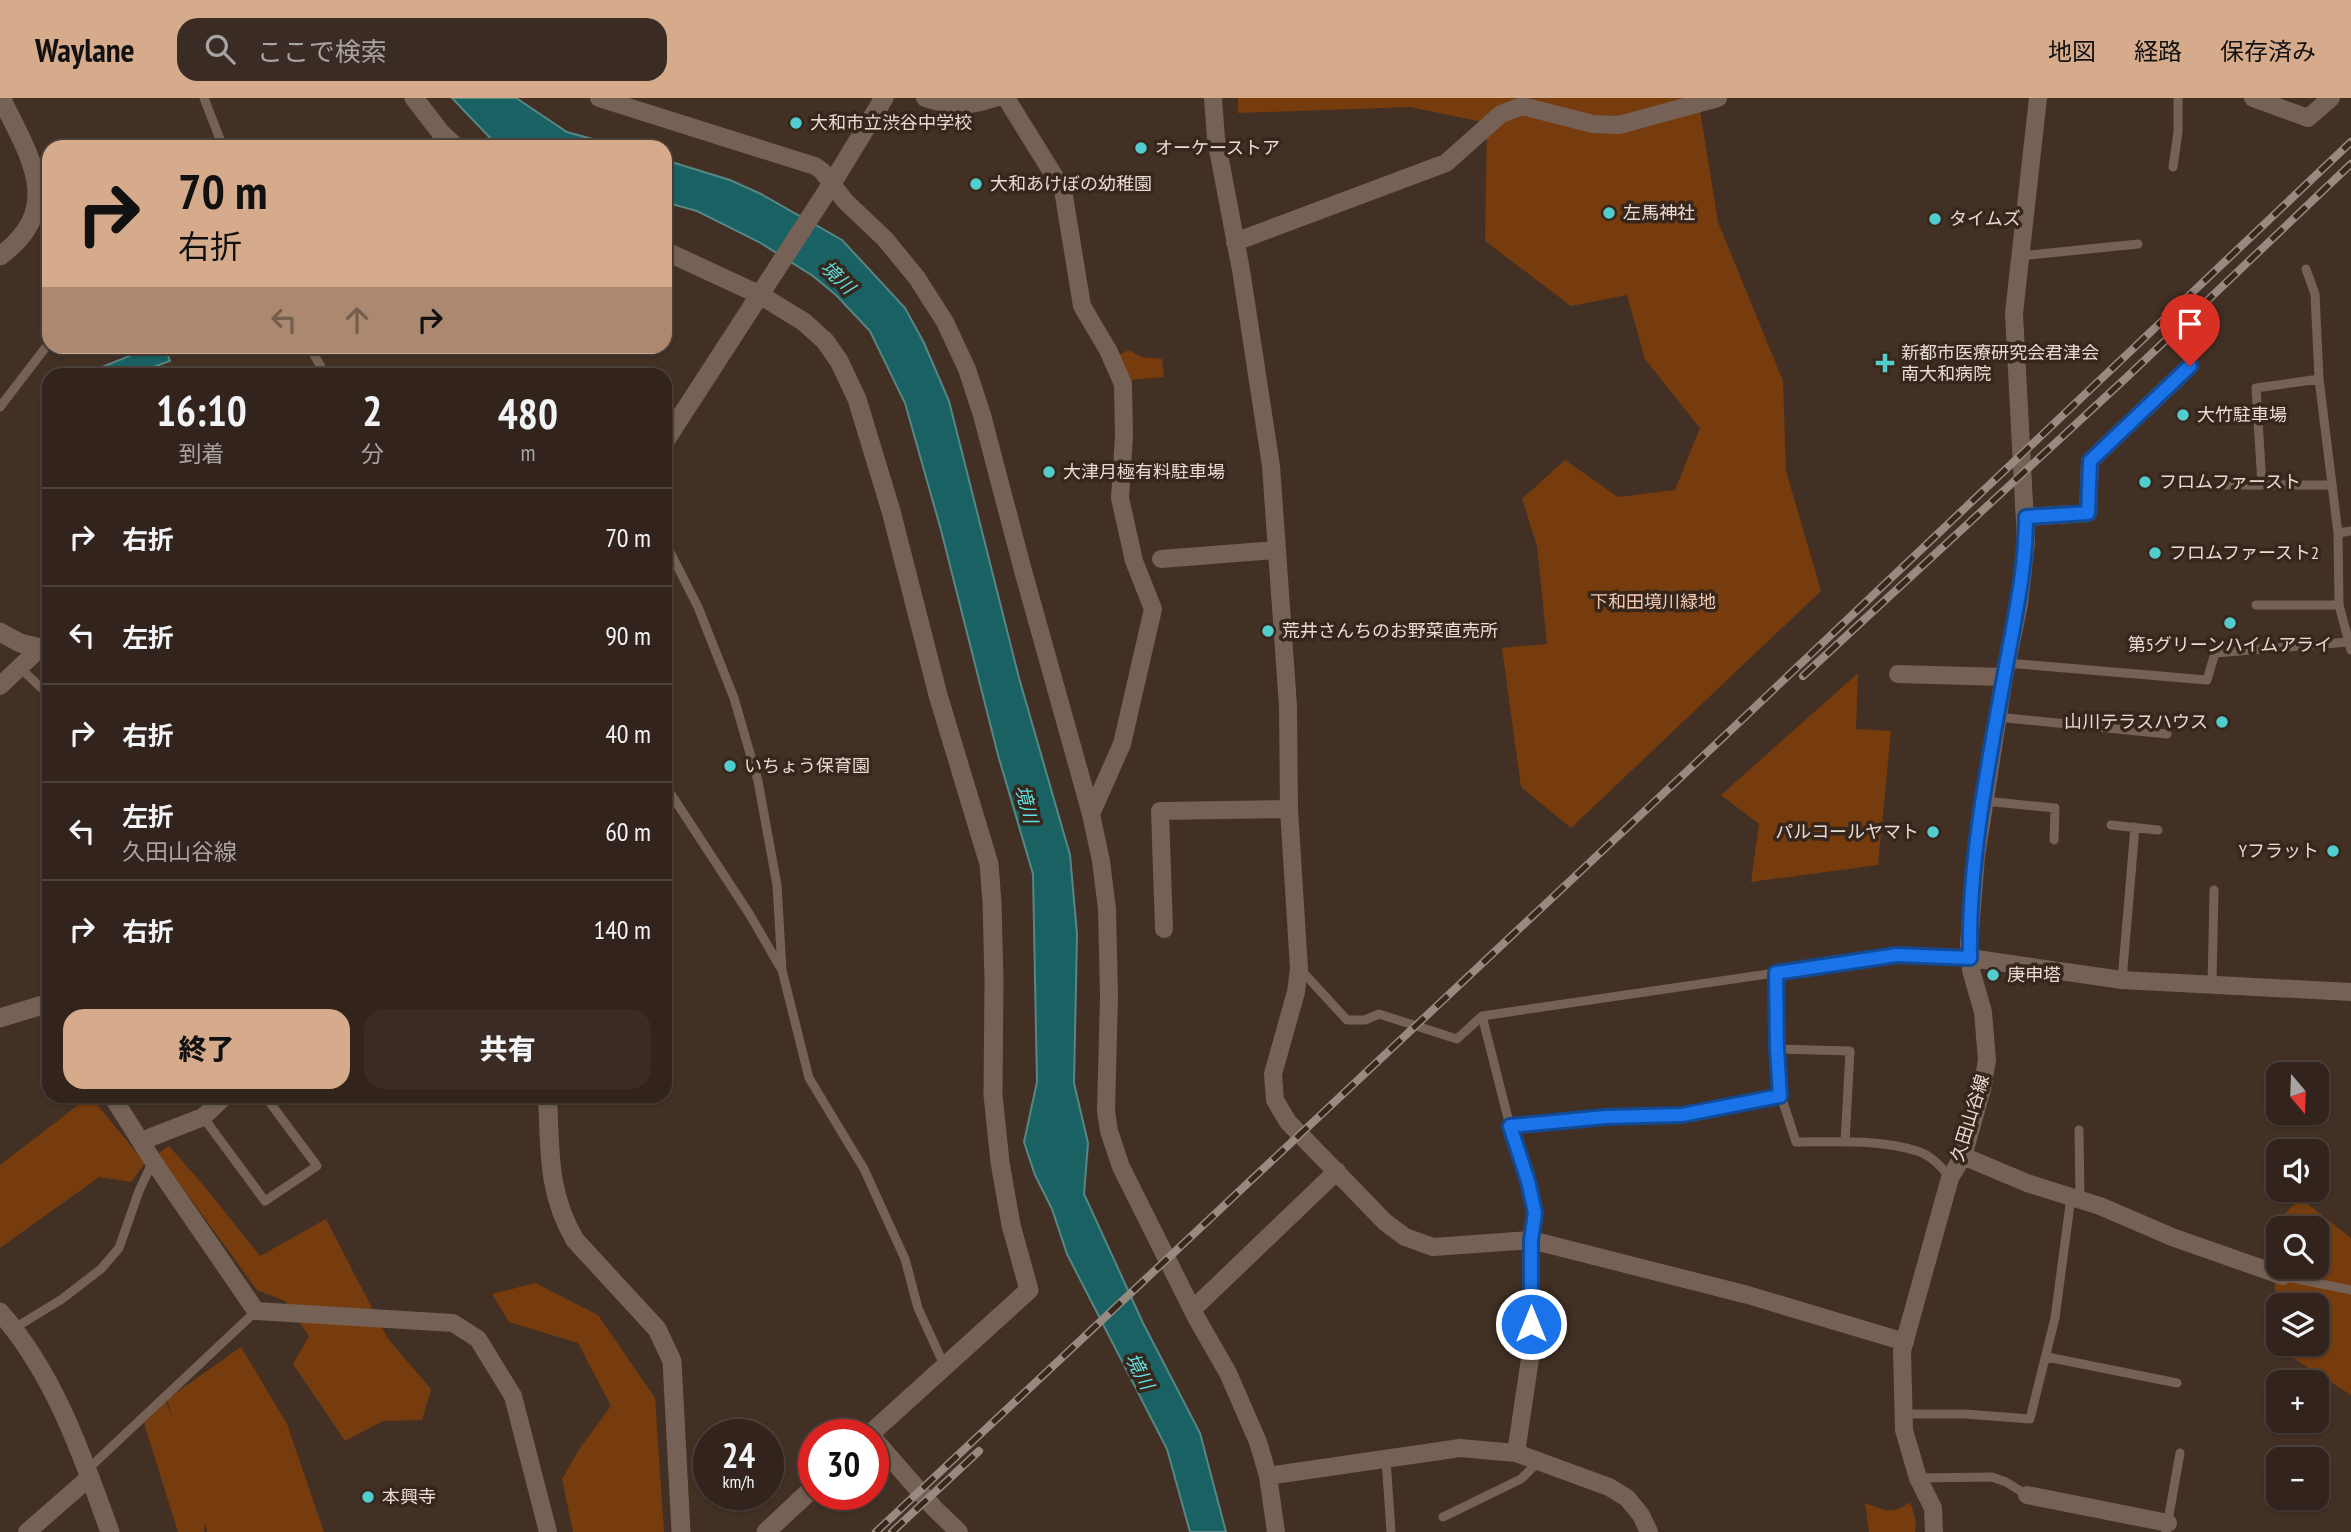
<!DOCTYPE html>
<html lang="ja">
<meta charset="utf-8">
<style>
body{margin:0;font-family:"PT Sans Narrow","Noto Sans JP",sans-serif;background:#3a2c25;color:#f1f3f6;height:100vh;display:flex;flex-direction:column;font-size:26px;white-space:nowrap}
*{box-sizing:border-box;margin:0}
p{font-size:23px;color:#a8a4a3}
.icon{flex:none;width:38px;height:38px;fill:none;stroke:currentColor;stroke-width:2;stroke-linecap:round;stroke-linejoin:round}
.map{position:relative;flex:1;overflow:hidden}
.side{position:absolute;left:42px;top:270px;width:630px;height:735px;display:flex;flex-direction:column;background:#32241c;border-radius:21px;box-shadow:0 2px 5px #0004,0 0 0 2px #4d413b}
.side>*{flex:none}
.guide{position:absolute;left:42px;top:42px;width:630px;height:214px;border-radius:21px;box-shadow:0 2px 5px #0004,0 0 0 2px #4d413b;background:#d6ab8b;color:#111;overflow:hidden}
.needle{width:46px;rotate:161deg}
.controls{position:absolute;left:2266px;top:964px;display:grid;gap:14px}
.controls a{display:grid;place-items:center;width:63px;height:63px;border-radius:14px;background:#32241c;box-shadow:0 2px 5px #0004,0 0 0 2px #4d413b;font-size:35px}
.speed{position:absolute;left:693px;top:1321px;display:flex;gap:14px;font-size:35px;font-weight:700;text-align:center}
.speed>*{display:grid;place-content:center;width:91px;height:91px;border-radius:50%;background:#32241c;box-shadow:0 2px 5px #0004,0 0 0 2px #4d413b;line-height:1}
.speed small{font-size:18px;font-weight:400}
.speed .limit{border:10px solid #d22;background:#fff;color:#111}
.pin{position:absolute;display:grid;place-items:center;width:60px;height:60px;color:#fff;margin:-72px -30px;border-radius:50% 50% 50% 0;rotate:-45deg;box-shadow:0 0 7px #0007}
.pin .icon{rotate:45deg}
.me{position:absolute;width:77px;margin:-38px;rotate:0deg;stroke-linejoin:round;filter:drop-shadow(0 0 5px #0008)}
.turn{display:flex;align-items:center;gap:24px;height:147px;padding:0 21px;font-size:32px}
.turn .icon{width:91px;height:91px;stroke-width:2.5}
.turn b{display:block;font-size:49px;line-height:60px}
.lanes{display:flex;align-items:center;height:66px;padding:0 21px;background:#0003;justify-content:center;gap:35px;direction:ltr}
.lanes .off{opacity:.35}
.eta{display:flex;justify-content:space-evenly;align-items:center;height:119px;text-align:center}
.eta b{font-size:42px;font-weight:800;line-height:49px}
.primary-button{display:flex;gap:14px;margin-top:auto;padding:14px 21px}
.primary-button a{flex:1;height:80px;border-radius:21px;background:#d6ab8b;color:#111;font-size:28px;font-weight:800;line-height:80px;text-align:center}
.primary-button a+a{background:#3a2c25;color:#f1f3f6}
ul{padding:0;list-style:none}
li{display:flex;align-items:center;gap:21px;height:98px;padding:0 21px;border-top:2px solid #4d413b}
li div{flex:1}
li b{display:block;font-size:26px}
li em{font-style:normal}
header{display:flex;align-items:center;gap:42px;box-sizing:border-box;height:98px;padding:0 35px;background:#d6ab8b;color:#111}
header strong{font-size:33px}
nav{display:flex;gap:38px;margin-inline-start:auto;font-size:24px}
.search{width:490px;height:63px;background:#3a2c25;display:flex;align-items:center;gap:18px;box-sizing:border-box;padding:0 24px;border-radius:21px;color:#a8a4a3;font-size:26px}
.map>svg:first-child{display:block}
.green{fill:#763c0d;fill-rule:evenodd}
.water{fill:#196162;stroke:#578684;stroke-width:2}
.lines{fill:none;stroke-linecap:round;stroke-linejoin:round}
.service{stroke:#756155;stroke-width:9}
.minor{stroke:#756155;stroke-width:18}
.tertiary{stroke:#756155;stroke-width:19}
.rail-casing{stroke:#988981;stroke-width:8}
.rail{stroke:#37261c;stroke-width:5;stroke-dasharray:16;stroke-linecap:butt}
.route-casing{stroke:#114b97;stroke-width:18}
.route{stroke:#1a73e8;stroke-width:12}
.poi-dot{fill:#52cdce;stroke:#37261c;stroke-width:2.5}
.labels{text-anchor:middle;stroke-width:7;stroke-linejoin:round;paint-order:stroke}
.poi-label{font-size:18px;fill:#e7dbd4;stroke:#37261c;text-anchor:start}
.park-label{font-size:18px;fill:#f1c8af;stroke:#37261c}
.street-label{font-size:18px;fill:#e7dbd4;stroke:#37261c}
.water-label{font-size:19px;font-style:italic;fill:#5de1e3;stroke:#37261c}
</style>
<header>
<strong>Waylane</strong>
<div class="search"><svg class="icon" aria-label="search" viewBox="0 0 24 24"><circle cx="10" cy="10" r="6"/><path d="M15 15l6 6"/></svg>ここで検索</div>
<nav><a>地図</a><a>経路</a><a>保存済み</a></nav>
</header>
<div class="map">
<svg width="2351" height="1434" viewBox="0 0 2351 1434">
<rect width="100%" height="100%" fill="#423025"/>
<path class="green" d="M1238,0H1698L1718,124L1783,283L1786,373L1821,493L1571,730L1521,689L1502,550L1547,546L1537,448L1522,401L1565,362L1618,399L1675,392L1700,330L1645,261L1627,197L1571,208L1485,143L1487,25L1410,9L1238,15Z
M1129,252L1141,259L1162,261L1164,279L1128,282L1119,257Z
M1858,575L1856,631L1891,633L1878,767L1751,784L1759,726L1721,697Z
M90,998L145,1065L131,1084L99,1079L0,1150V1067Z
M169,1048L205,1089L260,1158L326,1121L388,1241L431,1291L422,1322L383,1323L345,1343L293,1266L309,1238L285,1203L257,1192L158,1056Z
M2300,1100L2351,1140V1297L2279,1251V1246H2317V1208H2278V1245L2272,1129ZM2278,1130H2317V1169H2278Z
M535,1185L598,1217L655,1300L664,1434H573L562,1381L580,1350L611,1308L578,1245L509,1224L492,1196Z
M241,1249L287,1326L324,1434H207L205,1425L204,1434H178L144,1325L166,1303L173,1321L167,1301Z
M1910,1404L1916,1423L1915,1434H1869L1865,1405C1885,1412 1891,1418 1910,1404Z"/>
<path class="water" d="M452,0H516L567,34L621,49H508L493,43Z
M665,62L730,82L761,96L842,142L905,210L924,245L949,303L1019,580L1070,757L1077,836L1074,985L1088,1045L1084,1096L1143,1225L1200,1335L1226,1434H1190L1167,1351L1067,1156L1052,1111L1035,1077L1024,1044L1037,984L1033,776L998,657L941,432L905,305L870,233L836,197L813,178L759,144L697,113L665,104Z
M154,248L165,249L170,263L135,276H93L92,273Z"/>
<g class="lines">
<path class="service" d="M204,0L223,49
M2173,69L2178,34V0
M2020,158L2138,146
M2306,171L2315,196L2319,281
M309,248L325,276
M0,309L49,245
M2225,387H2262
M2332,387H2262L2256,290L2319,281L2338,435L2339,507L2351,552
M2338,435L2351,433
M665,444L698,509L734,600L758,683L777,787L782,872L809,980L864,1071L905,1161L918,1210L944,1267
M2256,507H2339
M2007,565L2207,582L2215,555L2348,544
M20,570L49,597
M1997,619L2167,636
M665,687L750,817L780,869
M1984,703L2055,710L2054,742
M2111,727L2158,732
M1300,871L1347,922H1365L1379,916L1457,941L1482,918L1897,857L1970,860
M1776,875L1777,951L1781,998L1796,1044C1835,1044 1879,1041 1917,1053C1930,1057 1942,1069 1950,1080
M2122,882L2135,729
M2212,886L2214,792
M1482,918L1510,1028L1528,1083L1535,1115L1531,1142
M1777,951L1850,953L1845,1044
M203,1019L265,1103L317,1068L265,998
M1510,1028L1605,1019L1682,1017L1781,998
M2079,1032L2080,1101
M2283,1178L2351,1192
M13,1231L62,1201L101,1171L119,1150L139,1093L153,1063
M2047,1259L2177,1285
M1903,1316H1965L2030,1321L2055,1220L2071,1099
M1386,1361L1391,1434
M87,1372L256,1213
M1918,1380L1992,1379L2006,1384L2027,1397
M1443,1419L1521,1381L1539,1363
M2166,1434L2180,1355"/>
<path class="minor" d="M599,0L815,68L822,73L845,103L885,141L917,180L945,224L967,271L982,317L1022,469L1091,716L1101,763L1107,811L1109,899L1106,1013L1109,1033L1121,1069L1197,1221L1228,1275L1258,1344L1268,1378
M925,0C953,9 967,9 995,0
M1006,0L1063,92L1082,208L1108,252L1123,286L1124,338L1120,400L1134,463L1153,511L1122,646L1091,716
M1213,0L1216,41L1241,172L1271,368L1288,608L1289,711L1299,870L1296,894L1273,976L1275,1002L1288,1024L1385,1124L1405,1139L1433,1149L1531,1142L1748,1197L1905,1244
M2253,0L2308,20L2331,0
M1235,144L1446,65L1501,16L1522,8L1593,26L1619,27L1718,0
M2026,419L2088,415L2090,363L2190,268
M1161,461L1276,452
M1898,576L2004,579
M0,588L40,550
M1164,831L1160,713L1289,711
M1970,860L2122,882L2351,894
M112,998L153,1063L256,1213L453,1225L478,1241L513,1298L548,1434
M142,1045L149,1040L203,1019L225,998
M1963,1058L2027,1085L2100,1108L2172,1139L2283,1178
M1193,1211L1337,1073
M873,1340L935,1411L959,1434
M1516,1355L1531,1254V1142
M2027,1397L2168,1425
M27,1434L90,1379
M1276,1434L1268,1378L1460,1350L1516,1355L1609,1389L1627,1400L1641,1417L1649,1434
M1934,1434L1933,1410L1918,1380L1904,1332L1902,1253L1950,1080L1963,1058L1982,991L1987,962L1983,914L1971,872L1969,846L1976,758L2004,579L2019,506L2026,444L2014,215L2038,0"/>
<path class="tertiary" d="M414,0L441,35L456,49
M665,153L760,197L804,224L825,243L839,263L857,301L891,413L938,597L989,766L992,804L994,883L993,997L1000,1064L1011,1127L1029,1192L869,1337
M0,158C66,110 29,57 1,0
M665,343L831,87L884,0
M0,534L20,545L49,552
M0,920L49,905
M546,998L548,1009C550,1060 549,1097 575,1142L657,1231L672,1263L681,1434
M0,1214C55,1277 82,1357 110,1434
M766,1434L814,1389"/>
<g class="rail-casing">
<path id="rail" d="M1803,578L2127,279L2351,66
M876,1434L1714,648L2351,44
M892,1434L979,1353"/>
</g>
<use href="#rail" class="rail"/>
</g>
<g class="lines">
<g class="route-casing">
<path id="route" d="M1531,1226V1142L1535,1115L1528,1083L1510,1028L1605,1019L1682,1017L1780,998L1777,951L1776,875L1897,857L1970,860C1968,762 1989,663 2006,568C2015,518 2026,470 2026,419L2088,415L2090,363L2190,268"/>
</g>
<use href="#route" class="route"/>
</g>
<g class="poi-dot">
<circle cx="796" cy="25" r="7"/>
<circle cx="1141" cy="50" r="7"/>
<circle cx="976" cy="86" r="7"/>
<circle cx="1609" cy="115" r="7"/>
<circle cx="1935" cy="121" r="7"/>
<path d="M1881.5 254.5h7v7h7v7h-7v7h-7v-7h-7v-7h7z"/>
<circle cx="2183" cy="317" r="7"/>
<circle cx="1049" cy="374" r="7"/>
<circle cx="2145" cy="384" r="7"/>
<circle cx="2155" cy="455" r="7"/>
<circle cx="2230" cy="525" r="7"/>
<circle cx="1268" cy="533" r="7"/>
<circle cx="2222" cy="624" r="7"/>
<circle cx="730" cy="668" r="7"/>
<circle cx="1933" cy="734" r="7"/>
<circle cx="2333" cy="753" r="7"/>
<circle cx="1993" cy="877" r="7"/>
<circle cx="368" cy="1399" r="7"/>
</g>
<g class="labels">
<g class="poi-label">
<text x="810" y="31">大和市立渋谷中学校</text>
<text x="1155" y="56">オーケーストア</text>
<text x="990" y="92">大和あけぼの幼稚園</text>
<text x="1623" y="121">左馬神社</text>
<text x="1949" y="127">タイムズ</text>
<text x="1901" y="261">新都市医療研究会君津会<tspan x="1901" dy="21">南大和病院</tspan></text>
<text x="2197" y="323">大竹駐車場</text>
<text x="1063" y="380">大津月極有料駐車場</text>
<text x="2159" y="390">フロムファースト</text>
<text x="2169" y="461">フロムファースト2</text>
<text x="1282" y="539">荒井さんちのお野菜直売所</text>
<text x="2230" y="553" text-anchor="middle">第5グリーンハイムアライ</text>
<text x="2208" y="630" text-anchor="end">山川テラスハウス</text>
<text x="744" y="674">いちょう保育園</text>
<text x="1919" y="740" text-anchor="end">パルコールヤマト</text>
<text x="2319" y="759" text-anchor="end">Yフラット</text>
<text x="2007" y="883">庚申塔</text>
<text x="382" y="1405">本興寺</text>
</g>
<g class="park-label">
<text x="1653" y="510">下和田境川緑地</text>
</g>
<g class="street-label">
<text transform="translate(1970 1020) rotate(-73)" y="6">久田山谷線</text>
</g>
<g class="water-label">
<text transform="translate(838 179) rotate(44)" y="7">境川</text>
<text transform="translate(1027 706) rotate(76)" y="7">境川</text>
<text transform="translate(1140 1273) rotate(62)" y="7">境川</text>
</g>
</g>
</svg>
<div class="controls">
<a><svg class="needle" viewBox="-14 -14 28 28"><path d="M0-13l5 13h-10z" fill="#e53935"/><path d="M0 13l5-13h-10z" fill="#a8a4a3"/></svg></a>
<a><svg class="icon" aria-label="sound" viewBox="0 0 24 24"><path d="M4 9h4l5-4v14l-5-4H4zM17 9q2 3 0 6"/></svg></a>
<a><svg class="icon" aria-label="search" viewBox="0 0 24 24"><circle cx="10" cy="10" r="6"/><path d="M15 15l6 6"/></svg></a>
<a><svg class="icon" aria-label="layers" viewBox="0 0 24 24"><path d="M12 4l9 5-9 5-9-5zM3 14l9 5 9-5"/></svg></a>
<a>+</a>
<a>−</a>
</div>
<div class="speed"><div>24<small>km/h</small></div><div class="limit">30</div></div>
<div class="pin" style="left:2190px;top:268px;background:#d93025"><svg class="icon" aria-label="arrive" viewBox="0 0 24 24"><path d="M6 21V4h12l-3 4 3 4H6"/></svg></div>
<svg class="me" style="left:1531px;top:1226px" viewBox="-20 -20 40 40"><circle r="17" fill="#1a73e8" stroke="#fff" stroke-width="3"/><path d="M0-11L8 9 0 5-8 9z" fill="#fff"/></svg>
<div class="guide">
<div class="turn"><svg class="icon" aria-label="right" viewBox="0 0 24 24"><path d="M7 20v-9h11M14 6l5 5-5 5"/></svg><div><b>70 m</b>右折</div></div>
<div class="lanes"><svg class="icon off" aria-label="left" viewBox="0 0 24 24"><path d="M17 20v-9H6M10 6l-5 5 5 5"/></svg><svg class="icon off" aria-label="ahead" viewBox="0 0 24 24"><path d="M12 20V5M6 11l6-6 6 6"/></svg><svg class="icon" aria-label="right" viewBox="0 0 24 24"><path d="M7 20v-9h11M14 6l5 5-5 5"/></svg></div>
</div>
<section class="side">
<div class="eta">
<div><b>16:10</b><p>到着</p></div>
<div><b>2</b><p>分</p></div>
<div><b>480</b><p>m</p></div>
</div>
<ul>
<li><svg class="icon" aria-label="right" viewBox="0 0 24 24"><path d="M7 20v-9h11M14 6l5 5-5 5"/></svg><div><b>右折</b></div><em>70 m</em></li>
<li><svg class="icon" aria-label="left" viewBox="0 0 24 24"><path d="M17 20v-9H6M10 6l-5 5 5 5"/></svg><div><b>左折</b></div><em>90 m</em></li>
<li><svg class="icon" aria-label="right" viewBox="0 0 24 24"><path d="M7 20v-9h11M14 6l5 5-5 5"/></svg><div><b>右折</b></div><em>40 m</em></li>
<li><svg class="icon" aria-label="left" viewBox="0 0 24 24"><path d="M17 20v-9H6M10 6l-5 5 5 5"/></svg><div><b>左折</b><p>久田山谷線</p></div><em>60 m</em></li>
<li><svg class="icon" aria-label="right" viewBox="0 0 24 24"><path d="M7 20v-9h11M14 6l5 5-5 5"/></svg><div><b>右折</b></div><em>140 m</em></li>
</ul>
<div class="primary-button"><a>終了</a><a>共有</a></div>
</section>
</div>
